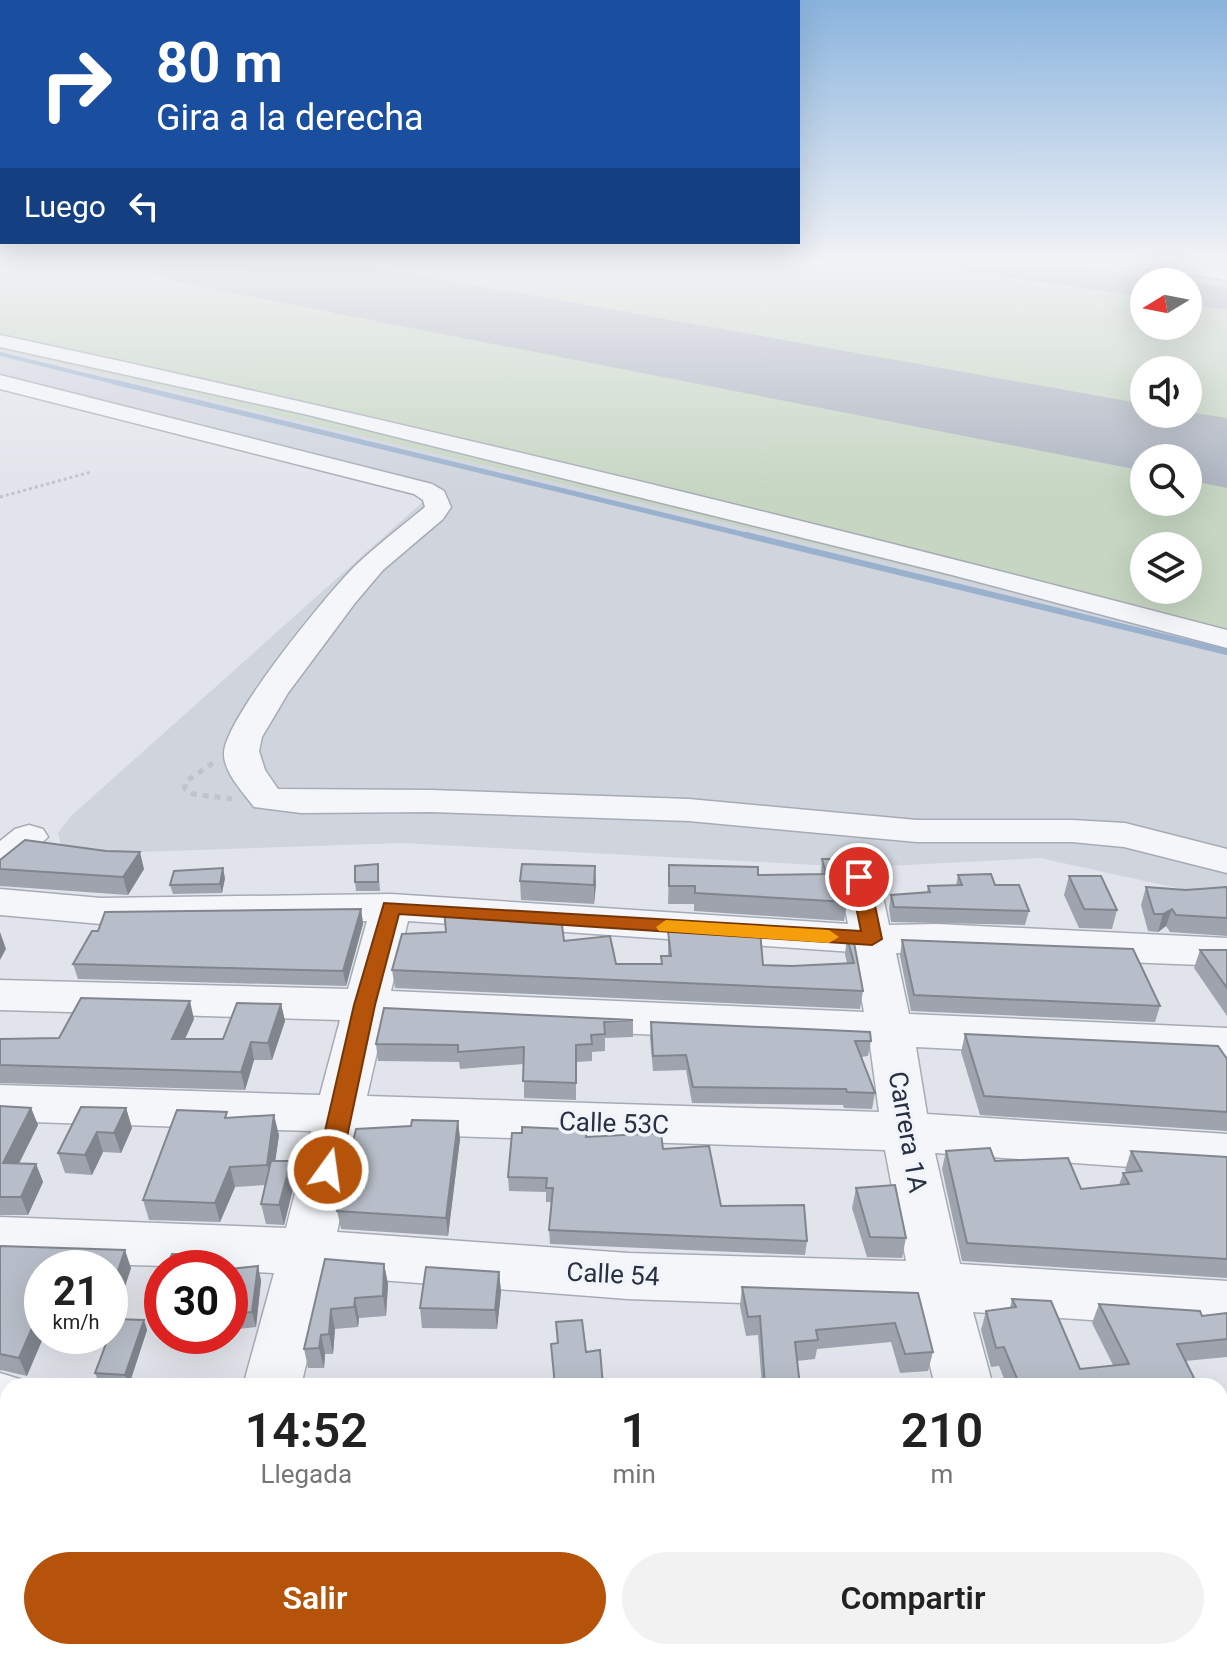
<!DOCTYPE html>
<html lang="es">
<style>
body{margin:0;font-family:Roboto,sans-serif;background:#f2f2f2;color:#222;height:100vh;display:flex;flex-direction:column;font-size:30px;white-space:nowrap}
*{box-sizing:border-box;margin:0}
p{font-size:26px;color:#767676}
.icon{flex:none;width:44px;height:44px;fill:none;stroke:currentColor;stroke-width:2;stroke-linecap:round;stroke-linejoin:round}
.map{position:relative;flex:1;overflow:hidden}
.sheet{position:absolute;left:0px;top:1378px;width:1228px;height:282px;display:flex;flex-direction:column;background:#fff;border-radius:24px 24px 0 0;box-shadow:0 8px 32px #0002}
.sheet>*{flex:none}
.guide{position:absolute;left:0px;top:0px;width:800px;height:244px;box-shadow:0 8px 32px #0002;background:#1a4fa0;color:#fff;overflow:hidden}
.needle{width:52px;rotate:260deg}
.buttons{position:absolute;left:1130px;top:268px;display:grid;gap:16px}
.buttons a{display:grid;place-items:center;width:72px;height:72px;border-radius:50%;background:#fff;box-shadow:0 8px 32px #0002;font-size:40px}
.speed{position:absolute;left:24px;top:1250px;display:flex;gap:16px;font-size:40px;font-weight:700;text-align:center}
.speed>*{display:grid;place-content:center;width:104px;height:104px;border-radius:50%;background:#fff;box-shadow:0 8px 32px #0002;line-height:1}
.speed small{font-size:20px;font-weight:400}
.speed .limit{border:12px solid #d22;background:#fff;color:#111}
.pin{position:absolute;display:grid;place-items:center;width:68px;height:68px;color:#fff;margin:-34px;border:4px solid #fff;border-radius:50%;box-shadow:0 2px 8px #0007}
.me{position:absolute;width:88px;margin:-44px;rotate:14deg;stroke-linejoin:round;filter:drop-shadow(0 0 6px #0008)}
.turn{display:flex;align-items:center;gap:28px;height:168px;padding:0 24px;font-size:36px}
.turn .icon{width:104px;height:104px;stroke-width:2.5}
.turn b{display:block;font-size:56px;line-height:68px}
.then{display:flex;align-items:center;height:76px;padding:0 24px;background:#0003;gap:16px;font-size:30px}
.eta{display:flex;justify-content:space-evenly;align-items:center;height:136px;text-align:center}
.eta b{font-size:48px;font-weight:600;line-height:56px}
.primary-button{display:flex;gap:16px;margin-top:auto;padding:16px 24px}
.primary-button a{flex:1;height:92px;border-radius:48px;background:#b45309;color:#fff;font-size:32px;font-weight:600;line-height:92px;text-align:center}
.primary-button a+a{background:#f2f2f2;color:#222}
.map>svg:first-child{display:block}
.built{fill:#cfd4dd;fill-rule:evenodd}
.green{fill:#c6d6c2;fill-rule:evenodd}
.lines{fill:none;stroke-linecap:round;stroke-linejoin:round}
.stream-far2{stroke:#9ab1cd;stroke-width:4}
.stream-far1{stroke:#9ab1cd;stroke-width:5}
.stream{stroke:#9ab1cd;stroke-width:6}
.taxiway{fill:#adb4c0;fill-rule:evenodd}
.runway{fill:#adb4c0;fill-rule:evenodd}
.minor-casing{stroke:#a6abb6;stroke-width:3}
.path-far1{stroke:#bfc3ca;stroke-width:3;stroke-dasharray:3 3;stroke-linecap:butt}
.path{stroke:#bfc3ca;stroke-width:5;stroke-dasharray:6 6;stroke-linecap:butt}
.minor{fill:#f4f6f9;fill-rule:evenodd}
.wall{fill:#9ea3ad}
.shaded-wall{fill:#81858d}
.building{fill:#b8bec9;stroke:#81858d;stroke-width:2}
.route{fill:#b45309;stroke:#753606;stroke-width:2}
.slow{fill:#f59e0b}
.labels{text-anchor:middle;stroke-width:7;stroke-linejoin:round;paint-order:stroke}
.near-street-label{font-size:26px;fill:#283144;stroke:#f1f4f8}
</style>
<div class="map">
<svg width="1227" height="1659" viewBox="0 0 1227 1659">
<rect width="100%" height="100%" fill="#e1e5eb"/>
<path class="built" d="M0,260H1227V899L1040,858L888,866L816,865L403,843L78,854L61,845L58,833L71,816L428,497L0,386ZM1144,282H1188V326H1144ZM1144,370H1188V414H1144ZM1144,458H1188V502H1144ZM1144,546H1188V590H1144Z"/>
<path class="green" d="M0,260H87L1144,466V502H1188V474L1227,482V643L0,349ZM1144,546H1188V590H1144Z
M309,260H880L1144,299V326H1188V306L1227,311V423L1175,414H1188V370H1144V409Z
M1043,260H1227V286Z"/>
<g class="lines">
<path class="stream-far2" d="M0,354L122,384"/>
<path class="stream-far1" d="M114,382L754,537"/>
<path class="stream" d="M746,535L1227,652"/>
<path class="taxiway" d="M941,260H1030L1144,277L1158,282H1144V297L957,270L945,267Z
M1188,282L1227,288V310L1188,304Z"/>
<path class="runway" d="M150,260H333L1144,404V414H1188V412L1227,418V488L1188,480V458H1144V471L191,285L162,277Z"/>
<g class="minor-casing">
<path id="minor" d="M1110,260H1160L1227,270V280L1118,265Z
M0,335C411,423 820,523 1227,630V648L952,575L304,414L0,347Z
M0,375L432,484L444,491L451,507L443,519L383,570L355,603L288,693L262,737L259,751L265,770L278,789L431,790L689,799L917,820H1072L1125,823L1227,849V873L1124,847L1072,842H917L689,821L431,812L301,813L254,807C243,792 224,773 224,754C223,721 327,594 354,567C376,546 401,527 425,507L423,500L414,494L0,389Z
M29,825L43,829L48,837L14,869L0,872V841L15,829Z
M859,865L873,868L879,877L889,925L937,924L1227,938V966L896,953L909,1014L1227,1028V1062L916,1047L927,1114L1227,1134V1174L935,1153L960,1264L1227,1281V1329L973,1312L993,1386H935L916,1309L628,1299L327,1276L301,1386H243L274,1273L230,1271V1268L0,1261V1217L286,1228L311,1131L0,1121V1085L320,1095L340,1020L0,1010V980L348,989L367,921L101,924L0,915V889L101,898L391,894L848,924L839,877L845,868ZM408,921L853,952L864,1012L391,991ZM384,1022L870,1045L879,1112L367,1096ZM359,1133L885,1150L906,1261L628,1253L337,1232Z
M0,1373L29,1382L31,1386H8V1428L0,1427Z
M1220,1427H1227V1485H1220Z
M0,1561L8,1562V1628L0,1627Z
M168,1652H236L235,1659H167Z
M978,1652H1166L1169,1659H981Z"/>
</g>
<path class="path-far1" d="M0,497L91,472"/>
<path class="path" d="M213,763L185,782V789L193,794L232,799"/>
<use href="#minor" class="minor"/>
</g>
<path class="wall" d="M822,859L847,902L844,921L694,911V904H668L669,865L758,875L821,874Z
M0,860L144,869L128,895L0,886Z
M378,864L380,891H356L355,882Z
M958,875L995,885L1029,911L1025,925L891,922L889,909L891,895L927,892L928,886L956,885Z
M1069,876L1117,910L1112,929L1079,928L1064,895Z
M225,878L222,893L173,894L170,885Z
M520,881L596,884L594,904L521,900Z
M1146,887L1186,890L1227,887V936L1170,932L1166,926L1158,932L1148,931L1141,905Z
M361,909L363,924L346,986L78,979L73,964Z
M466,914L564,941L616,964H661V956H668V931L763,965L792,966L847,963L845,954L847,937L863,991L860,1009L395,988L392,970L446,932Z
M902,940L1160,1006L1155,1022L911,1011L900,956Z
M1200,950H1227V1016L1194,968Z
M281,1004L285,1021L272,1060H254L245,1090L0,1083V1039L59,1038L194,1019L185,1039H223Z
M384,1008L633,1020V1037L605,1038V1051L592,1052V1061L576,1062V1100L524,1098V1064L460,1069L459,1062L378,1061L376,1044Z
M651,1022L871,1041L868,1056L861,1057L875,1093L872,1109L844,1108L843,1105L692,1103L686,1070L653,1071L650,1038Z
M965,1034L1227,1059V1131L980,1115L961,1052Z
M0,1106L31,1108L38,1125L19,1164H36L43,1182L28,1215H0Z
M126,1108L132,1128L121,1153L103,1152L92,1175L65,1173L58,1153Z
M229,1118L279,1135L275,1161L295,1181L284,1225L266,1224L261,1204L266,1185L235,1187L220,1222L149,1220L143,1200Z
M458,1121L460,1139L448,1236L341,1229L337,1211L411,1126Z
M587,1137L663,1149L721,1206L807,1241L805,1255L550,1244L549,1230L551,1202H546V1192L509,1191L508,1177Z
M946,1151L995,1161L1081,1189L1119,1185L1123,1173H1127L1125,1170L1131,1151L1227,1157V1278L962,1261L942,1169Z
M856,1188L906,1238L902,1258L867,1257L852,1208Z
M0,1246L131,1268L113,1323H110V1268H42L27,1376L1,1370L0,1371Z
M325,1259L384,1264L388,1284L386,1316L359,1318L358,1327L335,1329L333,1354H325L324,1368H308L304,1349Z
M258,1266L261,1281L256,1327L230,1330V1269Z
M499,1272L501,1292L497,1329L422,1328L420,1308Z
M162,1279V1320H157L152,1305Z
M742,1287L918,1293L933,1352L928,1371L900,1373L891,1342L817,1349L815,1359L797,1361L800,1386H762L758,1335L746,1336L740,1306Z
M1012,1299L1080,1369L1113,1365L1092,1323L1099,1304L1202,1316L1227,1313V1357L1185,1361L1198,1386H1007L999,1366L991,1367L981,1330L986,1311L1010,1308Z
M144,1320L147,1330L129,1385L99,1383L95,1373Z
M1220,1459L1227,1461V1641L1220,1642Z"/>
<path class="shaded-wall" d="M140,852L144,869L128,895L123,877Z
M595,866L596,884L594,904V885Z
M223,868L225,878L222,893L220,884Z
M361,909L363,924L346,986L343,971Z
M1172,909L1166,926L1158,932L1163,914Z
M0,932L6,949L0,960Z
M190,1001L194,1019L177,1056L172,1039Z
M281,1004L285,1021L272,1060L268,1043Z
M251,1042L254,1060L245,1090L241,1072Z
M31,1108L38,1125L10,1181L3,1163Z
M126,1108L132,1128L121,1153L114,1133Z
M274,1115L279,1135L272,1184L267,1165Z
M458,1121L460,1139L448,1236L446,1218Z
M97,1132L103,1152L92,1175L85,1155Z
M291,1161L295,1181L284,1225L279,1205Z
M36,1164L43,1182L28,1215L21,1197Z
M230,1167L235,1187L220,1222L215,1203Z
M125,1250L131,1268L113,1323L110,1315V1294Z
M205,1255L209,1268H201Z
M384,1264L388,1284L386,1316L383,1296Z
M258,1266L261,1281L256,1327L252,1312Z
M499,1272L501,1292L497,1329L495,1310Z
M355,1298L359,1318L358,1327L354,1307Z
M42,1305V1336H44L27,1376L19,1358Z
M331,1309L335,1329L333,1354L329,1334Z
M144,1320L147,1330L129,1385L125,1375Z
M321,1335L325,1354L324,1368L319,1348Z
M8,1472V1507L1,1522L5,1529L0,1547V1489Z
M87,1652H102L100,1659H85Z
M171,1652H177L180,1659H169Z"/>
<path class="building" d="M25,840L106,851L140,852L123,877L0,869V860Z
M822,859H838L847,902L695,893V886H669V865L758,867V875L826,874Z
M378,864V882H355V866Z
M522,864L595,866L594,885L520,881Z
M223,868L220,884L170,885L174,871Z
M991,874L995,885H1019L1029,911L894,907L891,895L930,892L928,886L962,885L958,875Z
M1069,876H1101L1117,910L1084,909Z
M1146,887L1186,890L1227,887V918L1176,915L1172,909L1163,914H1154Z
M361,909L343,971L73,964L92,931H98L105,912Z
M444,909L466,911V914L494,913L561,917L564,941L610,936L616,964H662L661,956H671L668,931H697V926L760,931L763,965L792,966L854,963L847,937H853L863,991L392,970L402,934L446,932Z
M902,940L1133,949L1160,1006L914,995Z
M1200,950H1227V988Z
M81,998L190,1001L172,1039H223L237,1003L281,1004L268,1043L251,1042L241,1072L0,1065V1039L59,1038Z
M384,1008L633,1020L604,1022L605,1034L591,1035L592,1044L576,1045V1083L523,1081L524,1047L458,1052V1045L376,1044Z
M651,1022L870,1032L871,1041H855L875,1093L847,1092L846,1089L693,1087L686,1055L653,1056Z
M965,1034L1218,1046L1227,1059V1112L984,1096Z
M0,1106L31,1108L3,1163L36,1164L21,1197H0Z
M81,1107L126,1108L114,1133L97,1132L85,1155L58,1153Z
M177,1110L227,1112L225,1118L274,1115L267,1165L230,1167L215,1203L143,1200Z
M412,1120L458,1121L446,1218L337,1211L356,1129L411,1126Z
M522,1127L587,1130L586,1137L661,1133L663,1149L709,1146L721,1206L804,1205L807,1241L549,1230L553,1188H546L547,1178L508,1177L512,1133H522Z
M990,1148L995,1161L1068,1158L1081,1189L1129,1184L1123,1173L1142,1171L1131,1151L1227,1157V1259L967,1243L946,1151Z
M271,1161H291L279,1205L261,1204Z
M895,1185L906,1238L870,1237L856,1188Z
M0,1246L125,1250L110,1294V1268H42V1305L19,1358L0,1354Z
M172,1254L205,1255L201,1268H166Z
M325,1259L384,1264L383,1296L355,1298L354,1307L331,1309L329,1334L321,1335L319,1348L304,1349Z
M258,1266L252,1312L230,1314V1269Z
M426,1267L499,1272L495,1310L420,1308Z
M162,1279V1305H152Z
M742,1287L918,1293L933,1352L905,1354L895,1323L816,1330L818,1340L795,1342L800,1386H765L760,1316L748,1317Z
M1012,1299L1051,1301L1080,1369L1129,1364L1099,1304L1200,1311L1202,1316L1227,1313V1339L1177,1344L1198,1386H1020L1004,1347L996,1348L986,1311L1016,1307Z
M115,1319L144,1320L125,1375L95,1373L109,1336H110Z
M582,1320L586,1352L600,1350L603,1386H555L551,1344L558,1343L556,1322Z
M0,1414H8V1472L0,1489Z
M1226,1458L1227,1625L1220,1626V1459Z
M0,1617H8V1652H87L85,1659H0Z
M130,1652H171L169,1659H127Z
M212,1652H541V1659H210Z"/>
<linearGradient id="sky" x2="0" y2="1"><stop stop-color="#89b3dd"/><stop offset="0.53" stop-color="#f2f3f6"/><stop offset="1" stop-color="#f2f3f6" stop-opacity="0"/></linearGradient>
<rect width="1227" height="493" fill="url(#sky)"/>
<path class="route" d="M859,871L869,877L882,939L872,945L399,914L375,1005L340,1170L337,1176L328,1179L320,1176L316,1170L354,1005L384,903L861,931L850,877Z"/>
<path class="slow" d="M666,920L829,930L839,937L829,943L659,931L656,927Z"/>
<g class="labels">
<g class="near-street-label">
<text transform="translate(614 1123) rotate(2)" y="9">Calle 53C</text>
<text transform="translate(908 1132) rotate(80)" y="9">Carrera 1A</text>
<text transform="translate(613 1274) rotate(3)" y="9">Calle 54</text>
</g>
</g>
</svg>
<div class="buttons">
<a><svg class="needle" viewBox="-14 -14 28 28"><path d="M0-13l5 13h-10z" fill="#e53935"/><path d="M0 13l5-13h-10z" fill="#767676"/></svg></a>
<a><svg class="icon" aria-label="sound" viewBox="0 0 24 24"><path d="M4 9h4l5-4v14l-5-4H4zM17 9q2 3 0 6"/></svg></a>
<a><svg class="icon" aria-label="search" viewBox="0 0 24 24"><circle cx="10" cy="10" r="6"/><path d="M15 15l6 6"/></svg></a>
<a><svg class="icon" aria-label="layers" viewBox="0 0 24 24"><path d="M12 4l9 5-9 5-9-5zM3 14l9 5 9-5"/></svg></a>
</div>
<div class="speed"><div>21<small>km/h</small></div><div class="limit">30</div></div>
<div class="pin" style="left:859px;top:877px;background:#d93025"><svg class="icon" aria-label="arrive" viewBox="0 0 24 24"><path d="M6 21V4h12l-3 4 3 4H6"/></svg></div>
<svg class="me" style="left:328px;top:1170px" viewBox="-20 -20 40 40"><circle r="17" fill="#b45309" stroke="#fff" stroke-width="3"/><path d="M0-11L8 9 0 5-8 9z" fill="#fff"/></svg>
<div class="guide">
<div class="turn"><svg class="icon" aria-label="right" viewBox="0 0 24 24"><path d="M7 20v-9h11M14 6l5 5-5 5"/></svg><div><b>80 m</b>Gira a la derecha</div></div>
<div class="then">Luego<svg class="icon" aria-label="left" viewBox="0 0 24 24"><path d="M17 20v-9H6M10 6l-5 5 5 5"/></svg></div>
</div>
<section class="sheet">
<div class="eta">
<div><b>14:52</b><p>Llegada</p></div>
<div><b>1</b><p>min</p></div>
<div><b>210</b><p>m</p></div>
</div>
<div class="primary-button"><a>Salir</a><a>Compartir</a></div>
</section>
</div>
